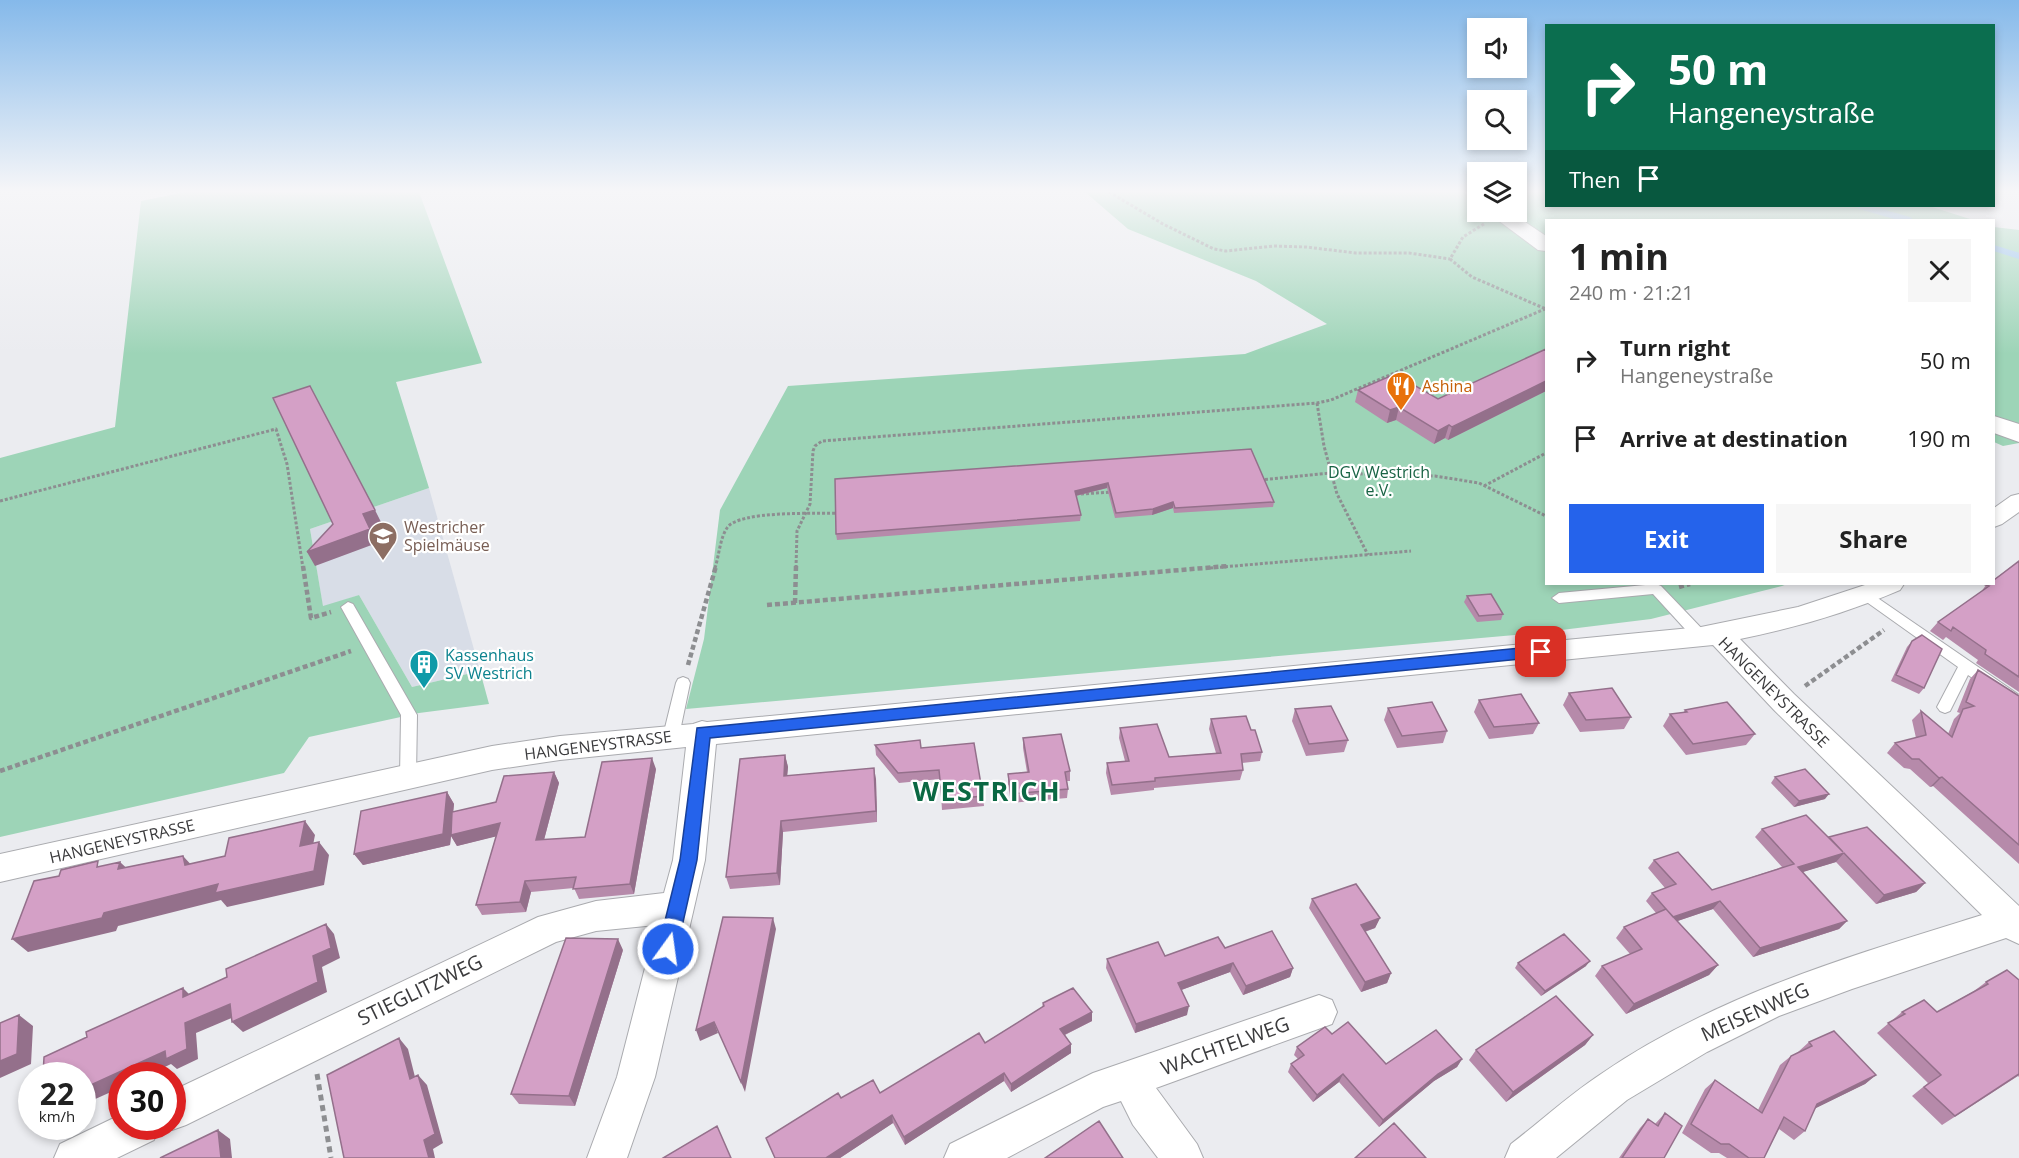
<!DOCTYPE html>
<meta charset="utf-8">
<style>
body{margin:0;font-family:"Open Sans",sans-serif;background:#f6f6f6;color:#222;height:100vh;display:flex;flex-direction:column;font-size:22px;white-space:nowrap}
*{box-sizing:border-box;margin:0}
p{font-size:20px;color:#767676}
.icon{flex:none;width:33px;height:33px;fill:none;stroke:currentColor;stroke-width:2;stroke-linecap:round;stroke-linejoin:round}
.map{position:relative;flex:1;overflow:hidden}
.details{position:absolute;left:1545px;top:219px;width:450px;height:366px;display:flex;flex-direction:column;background:#fff;border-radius:0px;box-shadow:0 3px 9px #0003}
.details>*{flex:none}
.banner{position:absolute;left:1545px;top:24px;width:450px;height:183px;border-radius:0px;box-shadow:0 3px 9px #0003;background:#0b6e4f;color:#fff;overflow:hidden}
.controls{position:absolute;left:1467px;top:18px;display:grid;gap:12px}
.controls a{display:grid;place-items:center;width:60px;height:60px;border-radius:0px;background:#fff;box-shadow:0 3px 9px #0003;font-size:30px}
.speed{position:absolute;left:18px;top:1062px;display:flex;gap:12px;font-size:30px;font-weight:700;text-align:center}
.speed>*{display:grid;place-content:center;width:78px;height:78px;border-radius:50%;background:#fff;box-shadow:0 3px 9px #0003;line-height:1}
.speed small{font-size:15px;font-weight:400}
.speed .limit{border:9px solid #d22;background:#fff;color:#111}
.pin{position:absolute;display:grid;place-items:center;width:51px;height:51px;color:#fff;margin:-26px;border-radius:12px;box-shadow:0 3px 9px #0006}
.me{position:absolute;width:66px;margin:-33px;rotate:14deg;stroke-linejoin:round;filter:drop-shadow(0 0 4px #0008)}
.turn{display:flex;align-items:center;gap:21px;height:126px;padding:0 24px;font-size:27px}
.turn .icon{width:78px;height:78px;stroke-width:2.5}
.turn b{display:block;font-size:42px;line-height:51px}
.then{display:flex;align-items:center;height:57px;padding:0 24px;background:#0003;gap:12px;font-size:22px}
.round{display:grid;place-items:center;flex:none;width:63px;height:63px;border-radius:0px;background:#f6f6f6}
.headline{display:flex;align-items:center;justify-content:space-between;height:102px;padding:0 24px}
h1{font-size:36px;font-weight:700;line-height:45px}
.primary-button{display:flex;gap:12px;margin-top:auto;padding:12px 24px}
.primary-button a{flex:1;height:69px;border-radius:0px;background:#2563eb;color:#fff;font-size:24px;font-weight:700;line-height:69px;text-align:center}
.primary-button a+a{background:#f6f6f6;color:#222}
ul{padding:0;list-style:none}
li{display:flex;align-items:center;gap:18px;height:78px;padding:0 24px}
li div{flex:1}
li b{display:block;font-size:22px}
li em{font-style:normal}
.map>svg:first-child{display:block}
.built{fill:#d8dde7}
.green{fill:#9dd4b7}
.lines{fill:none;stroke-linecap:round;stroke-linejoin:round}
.stream{stroke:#92c0ec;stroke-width:6}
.service-casing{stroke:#aaabaf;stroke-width:2}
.minor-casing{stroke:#aaabaf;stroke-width:2}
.tertiary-casing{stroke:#aaabaf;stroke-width:2}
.path-far2{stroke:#8d8e91;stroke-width:3;stroke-dasharray:3 2;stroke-linecap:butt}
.path-far1{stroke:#8d8e91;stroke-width:4.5;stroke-dasharray:5 3;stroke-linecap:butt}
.path{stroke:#8d8e91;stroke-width:5;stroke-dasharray:6 4.5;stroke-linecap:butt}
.service{fill:#fff;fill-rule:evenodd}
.minor{fill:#fff;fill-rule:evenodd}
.tertiary{fill:#fff;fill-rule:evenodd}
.wall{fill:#b68aaa}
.shaded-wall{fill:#94708b}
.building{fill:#d4a0c6;stroke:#94708b;stroke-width:1.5}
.route{fill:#2563eb;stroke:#184099;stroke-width:1.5}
.labels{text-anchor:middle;stroke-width:4.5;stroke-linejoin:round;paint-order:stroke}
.food-label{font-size:16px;fill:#c56008;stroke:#fff;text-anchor:start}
.park-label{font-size:16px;fill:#186344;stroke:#fff}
.education-label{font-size:16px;fill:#785e54;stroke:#fff;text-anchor:start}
.culture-label{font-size:16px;fill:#0d838f;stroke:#fff;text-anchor:start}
.street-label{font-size:16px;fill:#3b3b3d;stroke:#fff}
.near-street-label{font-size:20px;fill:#3b3b3d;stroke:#fff}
.near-district-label{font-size:27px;font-weight:bold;letter-spacing:1.5px;fill:#0b6843;stroke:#fff}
</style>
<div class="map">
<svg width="2019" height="1158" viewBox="0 0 2019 1158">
<rect width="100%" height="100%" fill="#ebecf0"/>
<path class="built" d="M429,488L480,671L412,687L359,595L323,607L310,529Z"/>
<path class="green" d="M186,192H419L482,363L396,382L429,488L310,529L323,606L359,595L412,687L480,671L489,704L419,713L309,737L284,773L0,837V458L115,427L141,201Z
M1085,192H1477L1478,212H1516L1517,192H1546V206H1929L1973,220H1546V584H1787L1782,586L1651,619L1537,633L686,709L704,639L720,510L788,386L1245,354L1327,324L1256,281L1128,229Z
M1994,227L2019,230V443L2003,446L1994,442Z"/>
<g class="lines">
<path class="stream" d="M1860,206L1909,220
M1994,248L2019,256"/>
<g class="service-casing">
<path id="service" d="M1656,584L1661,586L1706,633L1708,637L1706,641H1696L1653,594L1559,603L1552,598L1559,593Z
M1866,590L2019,695V709L1968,675L1950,711L1945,713L1940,711L1937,707L1958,667L1861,598L1859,595Z
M348,602L353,604L417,715L416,777L414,782L408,784L402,782L400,777L401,715L341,607Z
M683,677L688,679L690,683L679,736L676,740L671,742L666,740L663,736L676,683L678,679Z"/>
</g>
<g class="minor-casing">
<path id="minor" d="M2019,494V512L2002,524L1994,527V508L2011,496Z
M1868,584H1904L1900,590C1849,612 1795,628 1740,639L1794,694L2019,906V944L2006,938L1852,989L1779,1016L1707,1052L1627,1100L1556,1158H1505L1511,1144C1541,1121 1569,1095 1601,1074C1716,995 1850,956 1982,915L1774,710L1713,645L716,744L705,860L655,1077L627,1158H587L617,1077L656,925L596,931L556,942L186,1125L172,1130L163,1126H172V1091L538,917L596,901L664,893L673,860L686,747L560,760L492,770L0,882V854L492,746L560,736L693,724L702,721L707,722L1701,627L1798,607Z
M1319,995L1332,1000L1337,1012L1332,1024L1156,1088L1197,1144L1203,1158H1158L1133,1125L1121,1101L1103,1107L1007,1158H944L950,1144L1093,1073Z
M122,1114V1126H159L154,1140L117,1158H54L60,1144Z"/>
</g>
<g class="tertiary-casing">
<path id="tertiary" d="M1464,192H1478V201L1471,199Z
M1487,212H1510L1546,236V251L1538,250Z
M1994,416L2019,424V442L1994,433Z"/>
</g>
<path class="path-far2" d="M1109,192L1163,224L1214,249L1226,251L1274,246L1306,247L1356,253H1409L1450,259
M1484,224L1463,237L1450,259L1472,277L1546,309
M1317,403L1324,446L1337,494L1368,555
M1260,480L1331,473L1435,476L1479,483L1546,516
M1484,486L1546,453
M1081,494L1112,492
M0,501L276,429L287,464L303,568
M715,568C719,556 720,538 727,528C738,510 818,514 840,513
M796,568L797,531L810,504L813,451L815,446L822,441L1317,403L1331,400L1545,309
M1210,568L1411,551"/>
<path class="path-far1" d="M303,566L311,618L331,612
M1679,587L1690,584
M795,603L796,566
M767,605L1228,566
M688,665L716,566
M1805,686L1884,630
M0,771L351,651"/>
<path class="path" d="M317,1074L331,1158"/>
<use href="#service" class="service"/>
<use href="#minor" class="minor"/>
<use href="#tertiary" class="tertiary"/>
</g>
<path class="wall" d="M1546,349V391L1448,440L1445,438L1434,444L1396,420L1387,423L1355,402L1358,390L1438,399Z
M1251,449L1274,502L1273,507L1174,513L1173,508L1152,515L1115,518L1107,488L1076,496L1081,515L1080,521L837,540L836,534Z
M2019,561V692L1976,663L1978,660L1946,637L1943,640L1930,631L1938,622L1981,592L1986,585Z
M1467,596L1503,614L1501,620L1477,622L1464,602Z
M1912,641L1924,688L1919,694L1891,681L1907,647Z
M1978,670L2019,696V864L1933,786L1930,787L1910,769L1904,768L1887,753L1895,743L1916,738L1912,720L1921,711L1948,734L1954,719L1960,713L1957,712L1970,679Z
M1569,693L1631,717L1624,729L1580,732L1563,705Z
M1479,700L1539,723L1533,734L1489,739L1474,712Z
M1388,708L1447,731L1443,743L1397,748L1384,720Z
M1295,709L1348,740L1344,752L1306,756L1292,721Z
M1685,710L1755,734L1746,745L1686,755L1663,726L1670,714L1683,713Z
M1211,719L1251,730L1262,752L1260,761L1242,763L1243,770L1240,780L1154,788V790L1111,795L1106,773L1107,763L1125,761L1119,738L1120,728L1169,757L1216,753L1209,729Z
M1023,738L1070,771V781H1067L1068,789L1067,798L1011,803L1008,784V774L1027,772L1023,748Z
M875,745L921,748L983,796L984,806L942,810L940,779L899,783L876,755Z
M785,755L788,767L787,776L876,779L877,822L783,832L780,885L730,889L726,877Z
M656,769L634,894L579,899L574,888L531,892L526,912L482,915L476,905L496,836L457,846L451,836L450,845L363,865L354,854L447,792L454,804L453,812L496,802L554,772L559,783L544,840L585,837Z
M1775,777L1825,799L1794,807L1771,783Z
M1762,829L1828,838L1925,883L1916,892L1876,904L1836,862L1802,872L1847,921L1839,929L1753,957L1713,909L1677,921L1718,965L1709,975L1626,1014L1595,976L1602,966L1630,954L1616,938L1624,927L1656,913L1646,901L1652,893L1665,888L1648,868L1654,860L1712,890L1782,867L1755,837Z
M1312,899L1380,918L1375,928L1365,932L1391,973L1387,983L1361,992L1309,908Z
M1225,948L1293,968L1290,977L1243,995L1230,972L1181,990L1187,1015L1135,1033L1106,968L1107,959L1165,956Z
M623,950L575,1106L519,1104L511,1094Z
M1518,963L1586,966L1541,996L1515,968Z
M2019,980V1077L2018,1076L1942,1125L1912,1096L1928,1083L1877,1033L1902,1012H1937L1974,991L1986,982Z
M1043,1003L1092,1021L1065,1035L1071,1044V1053L1011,1092L1004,1081L905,1145L893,1123L840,1158H775L766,1138L841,1098L880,1093L985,1043L1042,1007Z
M1332,1034L1386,1064L1462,1059L1457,1067L1434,1081L1379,1127L1339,1082L1313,1102L1288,1072L1291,1064L1298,1059L1294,1055L1297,1047Z
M1593,1035L1585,1045L1506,1102L1469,1060L1476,1050Z
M1809,1042L1876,1075L1865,1084L1815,1108L1805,1131L1794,1140L1779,1129L1764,1158H1727L1719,1153H1711L1682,1133L1705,1089L1715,1080L1758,1110L1780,1065L1791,1056L1798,1052Z
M1665,1113L1664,1158H1619L1640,1128L1648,1119L1655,1124Z"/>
<path class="shaded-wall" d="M1546,381V391L1448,440L1452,427Z
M1399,407L1396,420L1387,423L1390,410Z
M1449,425L1445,438L1434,444L1438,431Z
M1108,483L1107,488L1075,496V491Z
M1173,502V508L1152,515L1153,509Z
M375,510L382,524L371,528L377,543L315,566L307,552L363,514Z
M785,755L788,767L786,788L784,776Z
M652,758L656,769L634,894L630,884Z
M874,768L876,779L877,822L876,811Z
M554,772L559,783L541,851L536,840Z
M1942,777L1933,786L1930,787L1939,778Z
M447,792L454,804L451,835L500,823L506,834L457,846L451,836L450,845L363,865L354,854Z
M1829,794L1825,799L1794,807L1799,801Z
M305,821L315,835L310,860L300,846Z
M781,821L783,832L780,885L777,873Z
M319,842L329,855L324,885L227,907L221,900L118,926L116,931L28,952L12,939L104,913Z
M1844,853L1836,862L1790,876L1798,867Z
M183,856L196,870L185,865Z
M120,862L134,875L118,869Z
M525,881L531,892L526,912L520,902Z
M1925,883L1916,892L1876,904L1884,895Z
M1720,901L1713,909L1666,925L1673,917Z
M773,918L776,929L745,1092L741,1082Z
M1380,918L1375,928L1357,934L1361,925Z
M1847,921L1839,929L1753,957L1760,948Z
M326,924L334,934L340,958L322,967L327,992L243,1032L232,1022L313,956Z
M618,939L623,950L575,1106L569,1096Z
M1590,961L1586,966L1541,996L1545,991Z
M1233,963L1230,972L1176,992L1178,983Z
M1718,965L1709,975L1626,1014L1634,1004Z
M1293,968L1290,977L1243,995L1246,986Z
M1391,973L1387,983L1361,992L1365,982Z
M183,988L193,998L183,997Z
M230,1004L241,1014L196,1033L198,1059L177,1069L171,1064L146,1076H122V1087L82,1105V1089L165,1051L185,1023Z
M1189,1006L1187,1015L1135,1033L1136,1024Z
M1092,1012V1021L1060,1037V1029Z
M19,1015L33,1026L31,1064L0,1078V1061Z
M714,1022L718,1033L700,1041L696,1030Z
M1593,1035L1585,1045L1506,1102L1513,1092Z
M399,1038L408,1049L418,1089L410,1079Z
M1071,1044V1053L1011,1092V1084Z
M1462,1059L1457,1067L1434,1081L1379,1127L1383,1120L1438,1074Z
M1004,1073V1081L905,1145L904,1137Z
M1343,1074L1339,1082L1313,1102L1317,1095Z
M418,1075L427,1085L443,1143L433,1149L435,1158H429L424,1140Z
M1876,1075L1865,1084L1806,1113L1817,1104Z
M892,1115L893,1123L840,1158H826Z
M218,1130L230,1139L232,1158H221Z"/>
<path class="building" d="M1546,349V381L1452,427L1449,425L1438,431L1399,407L1390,410L1358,390L1395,374L1438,399Z
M310,386L375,510L363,514L370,529L307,552L333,524L273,398Z
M1251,449L1274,502L1175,508L1173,502L1153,509L1116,513L1108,483L1075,491L1081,515L836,534L835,479Z
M2019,561V677L1985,654L1986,650L1953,627L1951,631L1938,622L1989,586L1986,585L1988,584H1994V580Z
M1491,594L1503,614L1479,616L1467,596Z
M1922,635L1942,649L1924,688L1896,675L1912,641Z
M1978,670L2019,696V845L1942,777L1939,778L1919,759H1912L1895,743L1926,735L1921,711L1952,737L1963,709L1974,706L1966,702Z
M1612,688L1631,717L1586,720L1569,693Z
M1521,694L1539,723L1494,727L1479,700Z
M1432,702L1447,731L1402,736L1388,708Z
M1727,702L1755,734L1693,744L1670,714L1687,712L1685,710Z
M1331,706L1348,740L1309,744L1295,709Z
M1246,716L1251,730H1255L1262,752L1241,754L1243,770L1155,778V781L1112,785L1107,763L1129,761L1120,728L1157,724L1169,757L1221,753L1211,719Z
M1061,734L1070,771L1065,772L1068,789L1011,794L1008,774L1029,772L1023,738Z
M920,740L921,748L974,743L983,796L942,800L939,770L898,773L875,745Z
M785,755L784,776L874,768L876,811L781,821L777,873L726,877L740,759Z
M652,758L630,884L573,889L576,877L525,881L520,902L476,905L500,823L451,835L452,812L496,802L504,776L554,772L536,840L585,837L602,762Z
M1805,769L1829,794L1799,801L1775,777Z
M447,792L443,834L354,854L361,811Z
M1806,815L1843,852L1829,837L1867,827L1925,883L1884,895L1844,853L1798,867L1847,921L1760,948L1720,901L1673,917L1652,893L1676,884L1654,860L1678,852L1712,890L1794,864L1762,829Z
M305,821L300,846L319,842L314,871L215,893L218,884L104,913L102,918L12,939L34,881L59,876L61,870L98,861L97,867L120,862L118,869L183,856L185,865L225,856L229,838Z
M1356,884L1380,918L1361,925L1391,973L1365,982L1312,899Z
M1666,909L1718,965L1634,1004L1602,966L1642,949L1624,927Z
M723,917L773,918L741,1082L714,1022L696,1030Z
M326,924L331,948L313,956L318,982L232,1022L230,1004L185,1023L187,1049L166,1059L165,1051L82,1089V1076H43L44,1057L87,1037L86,1032L183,988V997L227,977L226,969Z
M1272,931L1293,968L1246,986L1233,963L1178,983L1189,1006L1136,1024L1107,959L1158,942L1165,956L1218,937L1225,948Z
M1564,934L1590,961L1545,991L1518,963Z
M566,938L618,939L569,1096L511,1094Z
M2007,970L2019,980V1074L1955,1116L1924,1087L1941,1075L1888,1023L1905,1014L1902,1012L1924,1000L1937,1012L1988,984L1986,982Z
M1073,988L1092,1012L1060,1029L1071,1044L1011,1084L1004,1073L904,1137L892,1115L826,1158H775L766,1138L838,1093L841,1098L873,1080L880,1093L979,1033L985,1043L1044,1006L1043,1003Z
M1556,996L1593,1035L1513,1092L1476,1050Z
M19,1015L17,1054L0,1061V1023Z
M1348,1022L1386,1064L1436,1030L1462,1059L1438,1074L1383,1120L1343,1074L1317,1095L1291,1064L1304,1055L1297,1047L1325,1027L1332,1034Z
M1834,1031L1876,1075L1817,1104L1805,1131L1784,1117L1764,1158H1749L1729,1144H1721L1691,1124L1715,1080L1762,1113L1791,1056L1812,1046L1809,1042Z
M399,1038L410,1079L418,1075L435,1134L424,1140L429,1158H344L327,1075Z
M1665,1113L1682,1126L1664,1158H1622L1648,1119L1658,1126Z
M1099,1121L1123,1158H1045Z
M1394,1123L1426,1158H1355Z
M717,1126L731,1158H663Z
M218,1130L221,1158H160Z"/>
<linearGradient id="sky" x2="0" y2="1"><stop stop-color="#85b9ea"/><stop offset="0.54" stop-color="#f6f6f8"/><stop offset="1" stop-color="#f6f6f8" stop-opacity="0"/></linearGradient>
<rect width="2019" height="354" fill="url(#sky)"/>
<path class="route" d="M1541,646L1548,652L1541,657L710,738L697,860L677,949L674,955L668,958L661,955L658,949L680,860L697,728Z"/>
<defs>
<g id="restaurant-pin" transform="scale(1.5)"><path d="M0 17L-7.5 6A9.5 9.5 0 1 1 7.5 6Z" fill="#e8710a" stroke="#fff"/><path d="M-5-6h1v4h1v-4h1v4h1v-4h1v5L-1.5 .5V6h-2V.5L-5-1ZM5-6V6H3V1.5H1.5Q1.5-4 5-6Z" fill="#fff"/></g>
<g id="school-pin" transform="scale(1.5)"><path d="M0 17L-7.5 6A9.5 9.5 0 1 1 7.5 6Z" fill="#8d6e63" stroke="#fff"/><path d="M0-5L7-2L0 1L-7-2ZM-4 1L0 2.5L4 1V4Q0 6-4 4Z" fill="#fff"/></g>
<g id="building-pin" transform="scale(1.5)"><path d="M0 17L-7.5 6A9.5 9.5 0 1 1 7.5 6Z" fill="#0f9aa8" stroke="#fff"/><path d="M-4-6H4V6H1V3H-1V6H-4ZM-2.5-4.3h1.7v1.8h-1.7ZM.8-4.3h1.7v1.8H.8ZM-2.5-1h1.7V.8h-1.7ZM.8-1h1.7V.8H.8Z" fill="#fff"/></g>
</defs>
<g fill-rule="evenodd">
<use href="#restaurant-pin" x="1401" y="386"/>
<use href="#school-pin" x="383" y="536"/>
<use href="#building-pin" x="424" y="664"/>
</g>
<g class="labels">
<g class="food-label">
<text x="1422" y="392">Ashina</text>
</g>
<g class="park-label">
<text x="1379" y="478">DGV Westrich<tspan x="1379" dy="18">e.V.</tspan></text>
</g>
<g class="education-label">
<text x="404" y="533">Westricher<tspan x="404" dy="18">Spielmäuse</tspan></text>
</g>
<g class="culture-label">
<text x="445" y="661">Kassenhaus<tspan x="445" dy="18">SV Westrich</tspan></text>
</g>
<g class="street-label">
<text transform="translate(1774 692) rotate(45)" y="6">HANGENEYSTRASSE</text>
<text transform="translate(598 745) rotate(-7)" y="6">HANGENEYSTRASSE</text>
<text transform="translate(122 841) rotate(-13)" y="6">HANGENEYSTRASSE</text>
</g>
<g class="near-street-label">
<text transform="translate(420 990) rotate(-26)" y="7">STIEGLITZWEG</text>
<text transform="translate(1755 1012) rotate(-24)" y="7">MEISENWEG</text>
<text transform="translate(1225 1046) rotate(-20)" y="7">WACHTELWEG</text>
</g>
<g class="near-district-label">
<text x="987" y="801">WESTRICH</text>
</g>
</g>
</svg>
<div class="controls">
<a><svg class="icon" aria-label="sound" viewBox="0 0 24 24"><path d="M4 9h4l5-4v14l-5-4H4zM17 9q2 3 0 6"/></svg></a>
<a><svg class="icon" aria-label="search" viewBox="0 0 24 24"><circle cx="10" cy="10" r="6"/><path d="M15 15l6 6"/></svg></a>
<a><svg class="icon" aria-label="layers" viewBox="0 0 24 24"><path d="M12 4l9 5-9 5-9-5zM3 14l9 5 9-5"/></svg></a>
</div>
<div class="speed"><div>22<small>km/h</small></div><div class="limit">30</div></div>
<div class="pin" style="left:1541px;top:652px;background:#d93025"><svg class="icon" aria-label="arrive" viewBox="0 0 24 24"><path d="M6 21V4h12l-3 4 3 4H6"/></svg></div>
<svg class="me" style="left:668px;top:949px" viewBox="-20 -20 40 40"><circle r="17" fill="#2563eb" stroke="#fff" stroke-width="3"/><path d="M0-11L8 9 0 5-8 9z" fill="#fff"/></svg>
<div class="banner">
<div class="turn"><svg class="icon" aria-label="right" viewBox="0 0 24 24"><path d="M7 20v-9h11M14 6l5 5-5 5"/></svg><div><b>50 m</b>Hangeneystraße</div></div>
<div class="then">Then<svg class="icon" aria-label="arrive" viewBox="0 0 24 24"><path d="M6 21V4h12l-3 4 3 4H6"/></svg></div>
</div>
<section class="details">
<div class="headline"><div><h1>1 min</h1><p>240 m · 21:21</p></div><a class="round"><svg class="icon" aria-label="close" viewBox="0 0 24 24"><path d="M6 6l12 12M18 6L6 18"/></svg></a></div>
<ul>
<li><svg class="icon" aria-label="right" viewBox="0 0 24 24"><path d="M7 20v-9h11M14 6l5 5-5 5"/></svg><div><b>Turn right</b><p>Hangeneystraße</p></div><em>50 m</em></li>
<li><svg class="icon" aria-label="arrive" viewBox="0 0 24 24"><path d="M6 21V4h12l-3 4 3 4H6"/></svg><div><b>Arrive at destination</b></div><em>190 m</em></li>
</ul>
<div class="primary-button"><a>Exit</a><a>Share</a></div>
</section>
</div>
